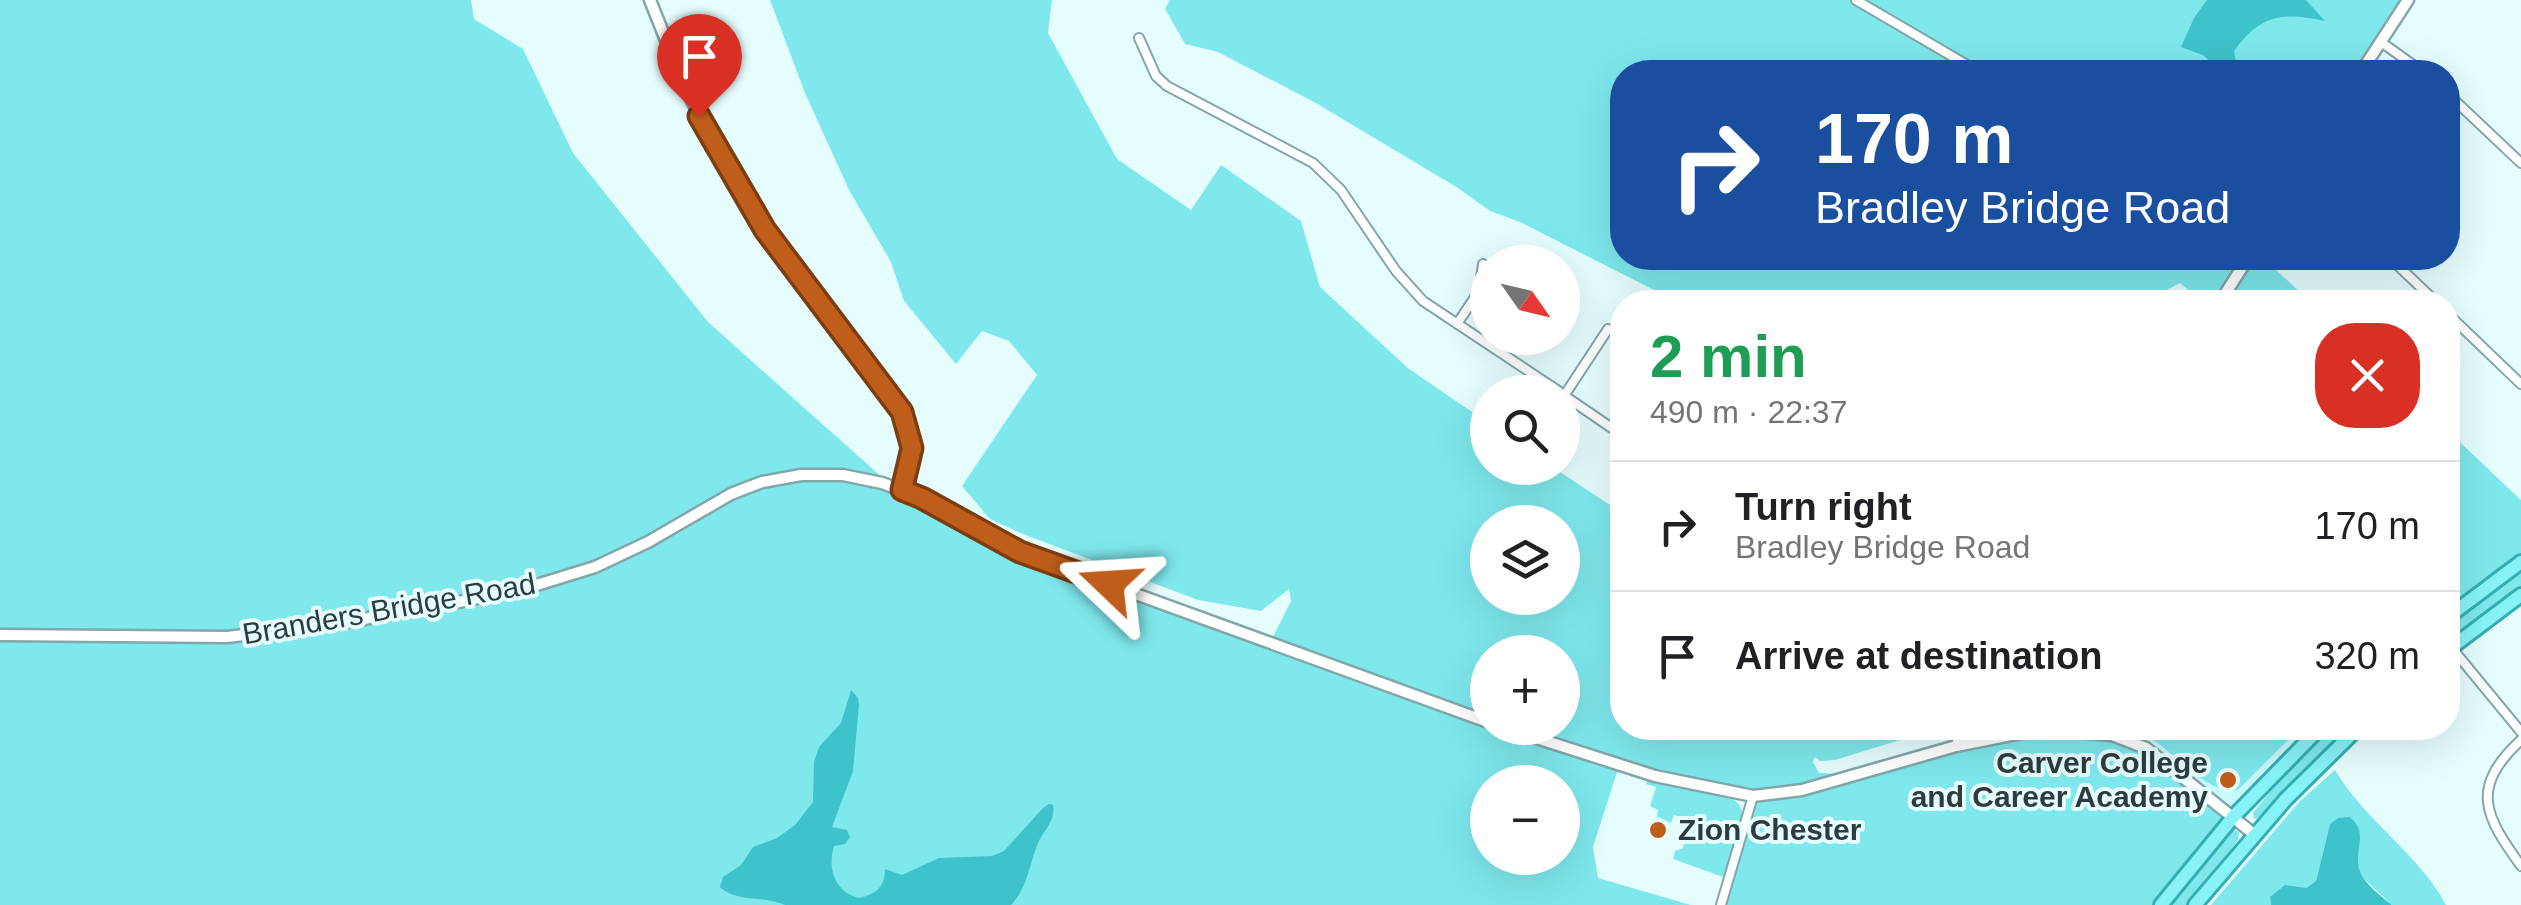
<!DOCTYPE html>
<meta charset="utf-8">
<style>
body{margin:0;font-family:Helvetica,sans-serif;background:#f2f2f2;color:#202124;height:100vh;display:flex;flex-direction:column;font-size:38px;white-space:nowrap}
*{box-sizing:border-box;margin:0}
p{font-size:32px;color:#757577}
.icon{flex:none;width:55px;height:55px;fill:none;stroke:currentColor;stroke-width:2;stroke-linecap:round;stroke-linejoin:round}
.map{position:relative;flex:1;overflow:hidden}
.sheet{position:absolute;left:1610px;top:290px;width:850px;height:450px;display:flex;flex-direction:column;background:#fff;border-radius:40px;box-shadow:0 10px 40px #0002}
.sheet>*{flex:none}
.top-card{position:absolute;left:1610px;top:60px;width:850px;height:210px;border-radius:40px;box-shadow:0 10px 40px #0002;background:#1a4fa0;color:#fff;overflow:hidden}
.needle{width:65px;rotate:124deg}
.tools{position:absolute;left:1470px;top:245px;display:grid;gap:20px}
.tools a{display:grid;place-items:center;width:110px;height:110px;border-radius:50%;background:#fff;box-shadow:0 10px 40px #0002;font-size:50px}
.pin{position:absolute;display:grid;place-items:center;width:85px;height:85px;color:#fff;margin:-102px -42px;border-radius:50% 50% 50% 0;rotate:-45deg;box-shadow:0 0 10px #0007}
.pin .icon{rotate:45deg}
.me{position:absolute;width:110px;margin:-55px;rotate:290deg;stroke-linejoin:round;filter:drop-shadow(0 0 8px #0008)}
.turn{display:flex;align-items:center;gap:35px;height:210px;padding:0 40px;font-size:45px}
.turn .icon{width:130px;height:130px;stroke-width:2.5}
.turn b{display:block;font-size:70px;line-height:85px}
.round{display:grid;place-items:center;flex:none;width:105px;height:105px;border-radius:40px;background:#f2f2f2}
.overview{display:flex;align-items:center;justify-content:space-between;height:170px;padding:0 40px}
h1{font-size:60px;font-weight:700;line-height:75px;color:#1e9e55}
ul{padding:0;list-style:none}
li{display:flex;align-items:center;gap:30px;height:130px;padding:0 40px;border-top:2px solid #e0e0e0}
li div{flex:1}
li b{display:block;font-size:38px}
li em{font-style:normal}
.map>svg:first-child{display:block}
.built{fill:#c8f9fb}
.green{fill:#7ee8ed;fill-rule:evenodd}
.water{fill:#3ec3ca}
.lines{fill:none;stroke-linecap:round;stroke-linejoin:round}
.minor-casing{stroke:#82a7a8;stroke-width:12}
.tertiary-casing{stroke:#82a7a8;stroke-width:15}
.primary-casing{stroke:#34aeb4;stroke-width:18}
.minor{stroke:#fff;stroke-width:8}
.tertiary{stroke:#fff;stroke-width:10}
.primary{stroke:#87f3f8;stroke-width:12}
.route-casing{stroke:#7c3d11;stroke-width:25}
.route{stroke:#be5e1a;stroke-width:18}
.poi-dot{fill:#be5e1a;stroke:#e6fdfe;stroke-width:4}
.labels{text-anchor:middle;stroke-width:8;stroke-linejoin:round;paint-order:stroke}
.street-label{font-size:30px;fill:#2d3d3d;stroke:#e6fdfe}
.poi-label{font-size:30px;font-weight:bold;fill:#2d3d3d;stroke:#e6fdfe;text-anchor:end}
</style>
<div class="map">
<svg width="2521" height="905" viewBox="0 0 2521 905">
<rect width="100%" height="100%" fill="#e6fdfe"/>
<path class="built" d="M1990,728H2319L2234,816Z"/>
<path class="green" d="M0,0H471L474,19L523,49L573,153L708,322L893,487L1000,542L1487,720L1488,728H1508L1619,766L1593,847L1598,878L1691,905H0ZM1488,782H1562V858H1488Z
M770,0H1052L1048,33L1117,159L1191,210L1221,165L1301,221L1320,287L1409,369L1487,422L1488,468H1554L1622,513V728H1939L1835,760L1820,761L1815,757L1813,762L1819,773L1837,774L1810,784L1771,790L1747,789L1656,771L1521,728H1562V652H1488L1487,715L1273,637L1291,601L1289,589L1261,611L1198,600L1023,534L990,519L962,486L1037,375L1009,341L982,331L956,364L904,301L891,262L849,190L805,93ZM1488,522H1562V598H1488Z
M1170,0H2401L2357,72H1622V258H2243L2216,302H2197L2196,296L2180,283L2159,294L2142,291L2132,295L2134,302H1663L1656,291L1520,222L1490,211L1458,188L1314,102L1218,52L1185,44L1165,9Z
M2249,258H2263L2311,302H2221Z
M2448,431L2521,500V553L2448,607Z
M2521,572V591L2448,646V626Z
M2131,728H2300L2238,790C2206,794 2179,756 2153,740C2146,735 2138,732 2131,728Z
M2330,728H2353L2263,817L2254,819L2253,813L2295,761Z
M2043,731L2112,737L2142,749L2230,817L2159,905H1722L1754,796H1767L1966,744Z
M2335,770C2366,822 2420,855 2446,905H2392L2361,876L2330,824L2316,881L2306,888L2270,897L2271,905H2211L2299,802Z
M1649,778L1731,798L1739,804L1744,816L1723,877L1673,859L1675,851L1683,848L1690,820L1674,815L1671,823L1657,817L1658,810L1650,806L1656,787L1646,784Z
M2232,829L2239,832L2238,840L2189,905H2170Z"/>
<path class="water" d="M2207,0H2306L2325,21C2283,12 2261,14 2234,51L2238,72H2222L2203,55L2181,47L2194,18Z
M851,690L858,698L859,705L853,771L832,827L847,830L850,837L845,844L834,846C827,869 835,892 859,898C877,894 885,886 885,869L902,875L939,858L992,856L1004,851L1043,808L1049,804L1053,805C1056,821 1044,829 1038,843C1029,865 1028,887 1011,905H785C763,895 737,903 720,887L723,877L741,865L753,847L777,838L795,825L813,802L814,762L819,747L841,723Z
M2350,817C2369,833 2354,849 2359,869C2363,883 2381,896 2392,905H2271L2270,897L2285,885L2306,888L2316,881L2330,824L2338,818Z"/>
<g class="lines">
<g class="minor-casing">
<path id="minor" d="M1856,0L1979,72
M1139,38L1156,76L1167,86L1313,163L1341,190L1396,271L1423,301L1560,392
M2381,42L2423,72
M2448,94L2521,163
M2390,258L2436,302
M2448,314L2521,384
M1457,324L1479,291L1483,264
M1562,394L1622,435
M1564,396L1608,329
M2451,647L2521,732
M1990,728L2008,735
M2521,740C2469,788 2485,816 2521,866
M1721,905L1753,796"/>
</g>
<g class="tertiary-casing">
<path id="tertiary" d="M650,0L685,88L747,203L902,412C914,440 911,462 902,490
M2361,72L2408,0
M2220,302L2248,258
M0,635L227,637L329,625L449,604L530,587L595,567L648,542L731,494L762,482L801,475H843L882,483L922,498L1020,552L1488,722
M1505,728L1655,776L1753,796L1802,790L1956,746L2042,729L2112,735L2146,748L2255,835
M1956,746L1966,728"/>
</g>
<g class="primary-casing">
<path id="primary" d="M2448,617L2521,562
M2448,650L2521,595
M2161,905L2234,816L2320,728
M2195,905L2286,799L2358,728"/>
</g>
<use href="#minor" class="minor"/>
<use href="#tertiary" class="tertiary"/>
<use href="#primary" class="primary"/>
</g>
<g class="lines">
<g class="route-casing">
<path id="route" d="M699,116L765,230L902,412L912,448L902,490L922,498L1020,552L1109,584"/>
</g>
<use href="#route" class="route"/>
</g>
<g class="poi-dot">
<circle cx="2228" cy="780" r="10"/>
<circle cx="1658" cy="830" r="10"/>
</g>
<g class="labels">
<g class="street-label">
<text transform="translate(389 609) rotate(-10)" y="10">Branders Bridge Road</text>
</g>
<g class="poi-label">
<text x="2208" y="773">Carver College<tspan x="2208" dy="34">and Career Academy</tspan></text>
<text x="1678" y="840" text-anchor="start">Zion Chester</text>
</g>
</g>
</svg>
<div class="tools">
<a><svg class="needle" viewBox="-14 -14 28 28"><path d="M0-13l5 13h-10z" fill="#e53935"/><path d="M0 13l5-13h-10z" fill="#757577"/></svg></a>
<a><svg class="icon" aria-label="search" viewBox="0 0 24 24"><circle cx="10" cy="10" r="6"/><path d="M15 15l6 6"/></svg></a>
<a><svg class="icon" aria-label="layers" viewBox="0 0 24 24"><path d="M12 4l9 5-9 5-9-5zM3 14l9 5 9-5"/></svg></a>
<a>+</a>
<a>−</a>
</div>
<div class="pin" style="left:699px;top:116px;background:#d93025"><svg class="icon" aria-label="arrive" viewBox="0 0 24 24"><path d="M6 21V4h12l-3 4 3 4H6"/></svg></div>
<svg class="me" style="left:1109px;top:584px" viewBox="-20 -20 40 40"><path d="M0-17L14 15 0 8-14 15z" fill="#be5e1a" stroke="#fff" stroke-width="4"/></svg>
<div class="top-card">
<div class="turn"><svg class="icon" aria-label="right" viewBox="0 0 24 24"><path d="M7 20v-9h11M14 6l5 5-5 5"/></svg><div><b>170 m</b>Bradley Bridge Road</div></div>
</div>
<section class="sheet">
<div class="overview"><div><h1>2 min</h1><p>490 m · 22:37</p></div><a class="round" style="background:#d93025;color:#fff"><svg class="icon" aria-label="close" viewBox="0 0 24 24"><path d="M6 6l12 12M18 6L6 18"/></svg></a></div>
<ul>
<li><svg class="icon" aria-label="right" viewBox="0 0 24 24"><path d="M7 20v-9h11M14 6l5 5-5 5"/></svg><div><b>Turn right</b><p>Bradley Bridge Road</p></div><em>170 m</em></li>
<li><svg class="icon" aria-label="arrive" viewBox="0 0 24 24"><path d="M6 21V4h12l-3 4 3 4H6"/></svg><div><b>Arrive at destination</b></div><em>320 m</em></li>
</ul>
</section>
</div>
